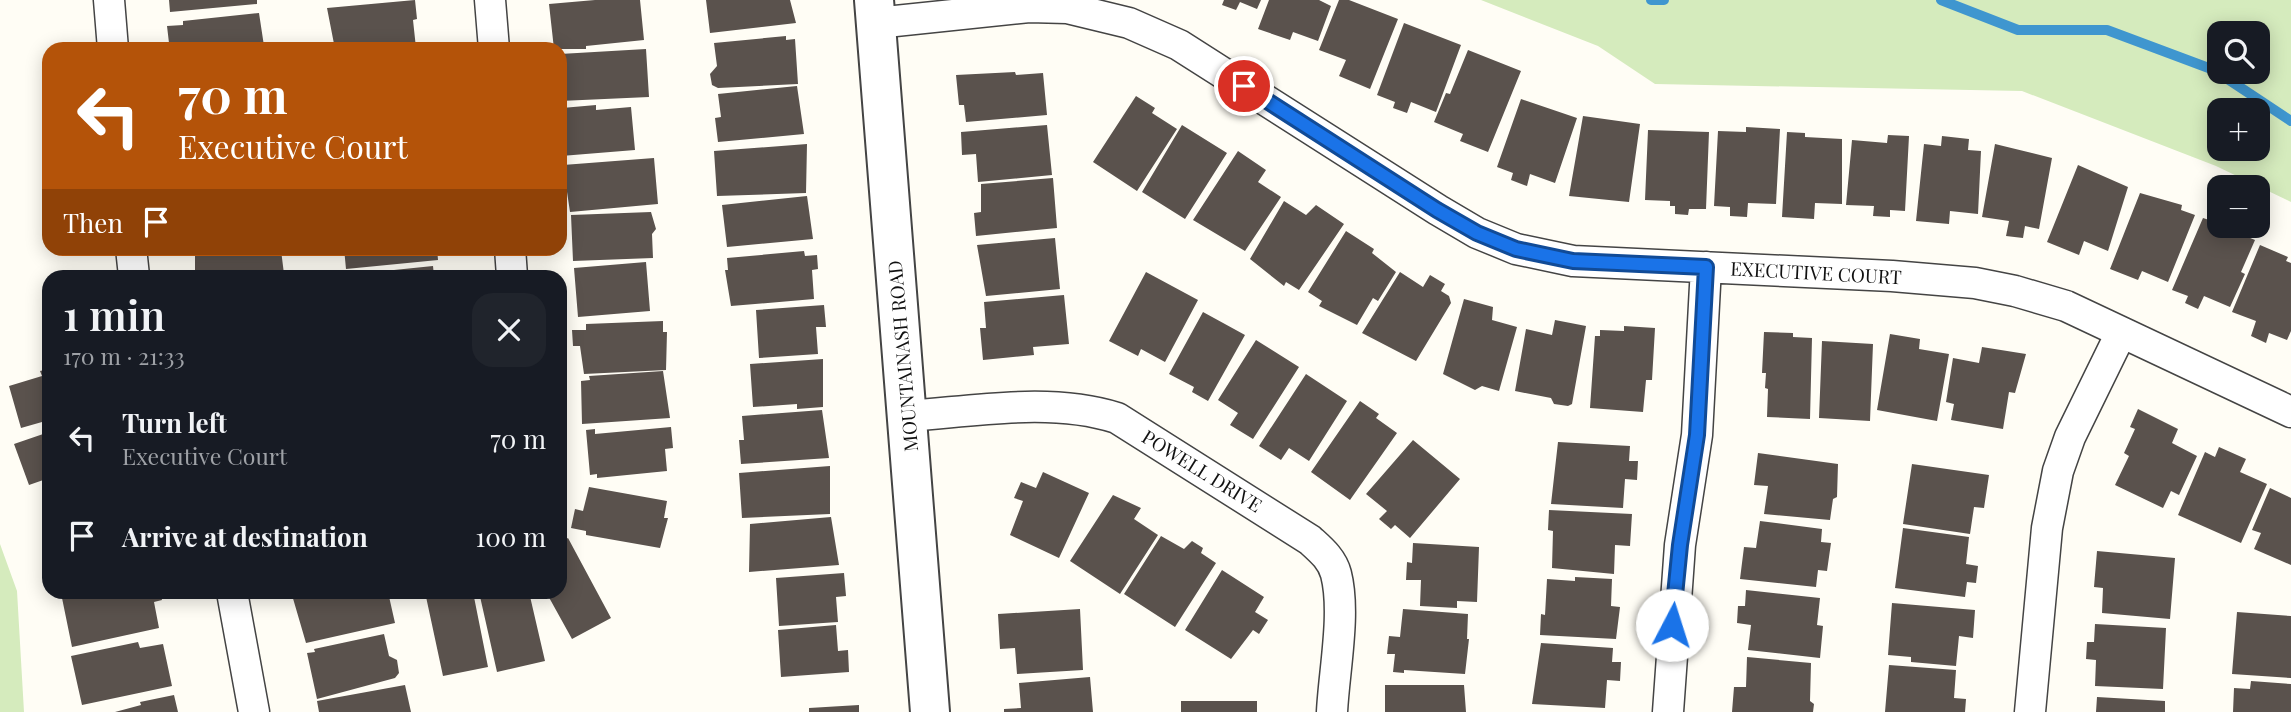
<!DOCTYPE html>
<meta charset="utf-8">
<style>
body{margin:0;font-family:"Playfair Display",serif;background:#20242c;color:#f1f3f6;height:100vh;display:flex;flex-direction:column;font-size:26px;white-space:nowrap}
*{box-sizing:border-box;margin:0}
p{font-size:23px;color:#9ea1a6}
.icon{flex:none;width:38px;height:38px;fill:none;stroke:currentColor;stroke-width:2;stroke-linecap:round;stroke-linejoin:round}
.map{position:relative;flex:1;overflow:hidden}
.side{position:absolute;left:42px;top:270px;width:525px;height:329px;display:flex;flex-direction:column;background:#171b24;border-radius:21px;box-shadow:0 4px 18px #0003}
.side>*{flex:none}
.top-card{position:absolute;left:42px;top:42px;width:525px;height:214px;border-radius:21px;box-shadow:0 4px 18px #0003;background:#b45309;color:#fff;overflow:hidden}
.fabs{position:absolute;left:2207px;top:21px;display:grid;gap:14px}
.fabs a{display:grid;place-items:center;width:63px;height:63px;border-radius:14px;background:#171b24;box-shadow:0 4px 18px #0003;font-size:35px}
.pin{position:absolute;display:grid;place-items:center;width:60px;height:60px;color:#fff;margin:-30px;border:4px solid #fff;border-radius:50%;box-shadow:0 2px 7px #0007}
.me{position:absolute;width:77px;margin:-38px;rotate:5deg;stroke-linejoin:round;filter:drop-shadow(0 0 5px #0008)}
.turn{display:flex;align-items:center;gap:24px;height:147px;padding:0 21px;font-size:32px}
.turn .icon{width:91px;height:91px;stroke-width:2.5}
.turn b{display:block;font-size:49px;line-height:60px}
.then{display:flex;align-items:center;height:66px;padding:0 21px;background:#0003;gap:14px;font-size:26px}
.round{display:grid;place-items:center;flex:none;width:74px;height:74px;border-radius:21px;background:#20242c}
.summary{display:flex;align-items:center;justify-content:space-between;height:119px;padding:0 21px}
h1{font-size:42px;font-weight:600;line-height:52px}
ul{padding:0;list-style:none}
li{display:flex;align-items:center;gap:21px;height:98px;padding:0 21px}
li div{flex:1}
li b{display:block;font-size:26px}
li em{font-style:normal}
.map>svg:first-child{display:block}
.green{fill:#d5ebbd;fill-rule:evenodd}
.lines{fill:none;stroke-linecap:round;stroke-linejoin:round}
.stream{stroke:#3f96cf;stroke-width:10}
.building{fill:#5a524d}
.minor-casing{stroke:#444;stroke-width:33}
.tertiary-casing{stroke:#444;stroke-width:42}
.minor{stroke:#fff;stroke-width:30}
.tertiary{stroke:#fff;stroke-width:38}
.route-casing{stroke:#114b97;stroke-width:18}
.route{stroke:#1a73e8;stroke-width:12}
.labels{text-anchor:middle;stroke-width:7;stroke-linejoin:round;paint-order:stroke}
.street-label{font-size:19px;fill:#111;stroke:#fff}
</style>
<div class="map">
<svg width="2291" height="712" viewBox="0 0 2291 712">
<rect width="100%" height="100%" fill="#fffdf5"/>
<path class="green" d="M1481,0H2291V202L2216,166L2022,91L1655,84L1598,46ZM2219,33H2258V72H2219ZM2219,110H2258V149H2219Z
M0,544L17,591L24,712H0Z"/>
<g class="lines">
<path class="stream" d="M1651,0H1664
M1941,0L2018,30H2107L2214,70L2291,121"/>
</g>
<path class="building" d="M169,0H257V4L170,12Z
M415,0L417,19L413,20L416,48L335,49L327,8Z
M595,0H640L644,40L586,46V49H554L549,4Z
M706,0H790L796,23L710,33Z
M1224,0H1261L1257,9L1240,2L1236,10L1222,5Z
M1269,0H1319L1331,6L1318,41L1293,32L1290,40L1258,29Z
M1339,0H1349L1398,19L1370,89L1339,76L1346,60L1319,50Z
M259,13L264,46L261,49H178L177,42L169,43L167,26L183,25V21Z
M1404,23L1461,45L1436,112L1411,102L1407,113L1393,108L1395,102L1377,95Z
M786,36V40L795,39L798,84L718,88L712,85L710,74L717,66L714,43Z
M646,49L649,97L560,101V54Z
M1468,50L1521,71L1488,152L1460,141L1463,134L1434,122L1446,93L1450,94Z
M1015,72L1016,75L1043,73L1047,115L966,122L964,105H959L956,75Z
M797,86L804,134L718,142L715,118L721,117L718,94Z
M1136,96L1155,108L1152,113L1177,129L1137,191L1093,162Z
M1521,99L1577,118L1555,183L1530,174L1527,186L1511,180L1513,173L1497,167Z
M596,105V110L631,107L635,150L561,156L560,137H564L562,108Z
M1583,116L1640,124L1629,202L1569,196Z
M1047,125L1052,175L978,182L976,154L962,155L961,132Z
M1182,125L1227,153L1185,219L1142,192Z
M1746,127L1780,129L1776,204L1748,203L1747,217L1730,216V207L1714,206L1718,131L1746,132Z
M1648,130L1709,132L1706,209H1689L1688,215L1675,214V206H1670V201L1645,200Z
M1787,132L1805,133V137L1842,139V204L1815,203L1814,219L1782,217Z
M1888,135L1909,136L1905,211L1890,210V217L1873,216L1874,206L1846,205L1852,140L1887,143Z
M1942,136L1969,139L1968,150L1981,151L1978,214L1950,211L1949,224L1916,221L1924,144L1941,146Z
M807,144L806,193L717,196L714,151Z
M1995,144L2052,158L2039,229L2025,226L2023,238L2006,236L2009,221L1982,217Z
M1238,151L1266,170L1258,182L1281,197L1245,251L1193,220Z
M654,158L658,204L570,212L563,165Z
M2078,165L2128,187L2108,251L2084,241L2079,255L2047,242Z
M1053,178L1057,228L976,236L974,213L981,212V184Z
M2140,193L2182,205L2181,210L2195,215L2168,282L2142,271L2138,280L2110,269Z
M807,196L813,239L727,247L722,205Z
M1284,201L1306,215L1316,205L1344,224L1299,290L1286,282L1284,286L1250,259Z
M651,212L656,229L652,234L653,258L573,261L571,215Z
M2203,218L2237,229L2236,232L2255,240L2241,272L2245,274L2230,307L2204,296L2198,309L2185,303L2188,296L2172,290Z
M1346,231L1374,249L1372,253L1396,272L1378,301L1373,298L1357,325L1319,306L1322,301L1308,292Z
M1055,238L1060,289L986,296L977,245Z
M2260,245L2288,257L2286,261L2291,263V331L2287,340L2269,333L2266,343L2251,336L2256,321L2232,312Z
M195,248L281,250L284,274L195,276Z
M344,248H437L438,260L346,269Z
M804,251L805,256L817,255L818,269L812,270L814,299L731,306L725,270H728L727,258Z
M646,262L650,311L578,317L574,268Z
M433,266L434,276H355V274Z
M1146,272L1198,300L1165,362L1141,349L1138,356L1109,341Z
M1400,272L1423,287L1430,275L1445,284L1441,291L1449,296L1451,303L1416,361L1362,333Z
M1064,295L1069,344L1033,347L1034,355L983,360L980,328H986L984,302Z
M1464,299L1493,307L1492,320L1517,327L1499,391L1482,386L1475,390L1443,374Z
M824,305L826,327H816L818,354L759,358L756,310Z
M1203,312L1245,335L1208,401L1192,392L1194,387L1169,374Z
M1555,320L1586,326L1572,404L1568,406L1554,404L1551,398L1515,391L1526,329L1552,335Z
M663,321V332H667L666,370L584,374L580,346H573L572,330H586V324Z
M1624,326L1655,328L1652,380H1646L1643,412L1590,408L1595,336H1600V330L1624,331Z
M1764,332L1793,333V337L1812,338L1810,419L1767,417L1768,389L1765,388L1766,373H1762Z
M1890,334L1920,339L1919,349L1949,354L1937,421L1877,410Z
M1256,340L1299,367L1253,439L1230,425L1238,413L1218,400Z
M1822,341L1873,344L1870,421L1819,418Z
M1982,347L2026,354L2015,393L2009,392L2003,429L1951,420L1954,404L1946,402L1953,358L1979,363Z
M823,359V407L797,409V404L753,407L750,364Z
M49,369V420L21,428L9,386L42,376L40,371Z
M663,371L670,418L582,424L581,381L590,380L589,376Z
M1306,374L1347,401L1309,461L1289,448L1281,460L1259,446Z
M1360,401L1379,414L1376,418L1397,433L1350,500L1311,472Z
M2138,409L2178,429L2172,443L2197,456L2179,495L2171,491L2163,508L2115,485L2129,456L2124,453L2135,429L2130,427Z
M822,410L829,458L741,464L739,440H744L742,416Z
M671,427L673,448L665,449L667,471L597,478V474L590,475L586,430L595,429V434Z
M49,432V478L29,485L14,444Z
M1413,440L1460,479L1410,538L1395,525L1391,529L1379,519L1387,511L1366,494Z
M1558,442L1630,446L1629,461H1638L1637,480L1625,479L1623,508L1551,504Z
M2219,447L2246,459L2240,472L2267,484L2241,543L2178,515L2205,452L2215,457Z
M1758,453L1838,464L1837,497L1833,499L1830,520L1764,514L1768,486L1754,485Z
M1912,464L1989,475L1984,508L1974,507L1970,534L1903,524Z
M830,466V514L742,518L739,473Z
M1043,472L1089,493L1059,558L1010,535L1023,501L1014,498L1021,482L1036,488Z
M589,487L667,501L664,518H668L660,548L586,535V531L571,528L575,509L583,511Z
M2270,488L2291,498V565L2254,549L2261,533L2252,530Z
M1113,495L1141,508L1134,519L1158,535L1120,594L1070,561Z
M1549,510L1632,514L1630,546L1615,545L1614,574L1552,568L1553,531L1548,530Z
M831,517L839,565L749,572L750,524Z
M1760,521L1822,529L1821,542L1831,543L1827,571L1818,570L1816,587L1740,579L1744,547L1756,548Z
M1903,528L1969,537L1966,564L1978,566L1976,583L1967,582L1965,597L1895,588Z
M1161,536L1184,549L1192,541L1203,548L1201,553L1216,563L1175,627L1124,594Z
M568,538L611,618L572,639L546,592H560V542Z
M1413,543L1479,547L1477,602L1457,601V608L1420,606L1421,580H1406L1407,562L1412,563Z
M2097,551L2175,558L2170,619L2102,613L2103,588L2094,587Z
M1222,570L1264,597L1255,612L1268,620L1259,634L1253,630L1231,659L1185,630Z
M844,573L846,596L836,597L838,622L779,626L776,578Z
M1575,577L1612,579L1611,606L1620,607L1616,639L1540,635L1541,614L1545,615L1547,579L1575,581Z
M1746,590L1820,598L1817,625L1823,626L1820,658L1748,650L1751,625L1737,623L1738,606H1745Z
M92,592H160L162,600L154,602L159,628L72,647L62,598Z
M310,592H388L395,623L306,643L292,595Z
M425,592H473L488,667L443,676Z
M479,592H529L545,661L497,672Z
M1892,603L1975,610L1973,638L1959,636L1956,666L1911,662V657L1888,655Z
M1080,609L1083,670L1017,674L1015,648L1000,649L998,614Z
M1403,609L1468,614L1467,639H1469L1465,674L1404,670V673L1393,672L1395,654H1387L1389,636L1400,637Z
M2237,612L2291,616V678L2232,674Z
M2095,624L2166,628L2163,689L2095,686L2096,660L2086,659L2087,642H2094Z
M836,625L838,651L848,650L849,672L781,677L778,630Z
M384,634L389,656L397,660L399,673L395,678L317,699L307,653L315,652L314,649Z
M138,642L140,648L163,644L172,686L82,705L71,656Z
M1541,643L1613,648L1612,662H1621L1620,681L1607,680L1605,708L1532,704Z
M1747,657L1811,663L1810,701L1814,704L1813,712H1732L1734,687H1746Z
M1889,665L1956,670L1954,698L1966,699L1965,712H1885Z
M1090,677L1093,712H1004V709L1021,708L1019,683Z
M2251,681L2291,684V712H2233L2234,688L2250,689Z
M405,685L411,712H319L317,701Z
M1385,685H1464L1466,712H1385Z
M174,695L178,712H115L141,705L140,702Z
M2097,697L2165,701V712H2096Z
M1181,701H1257V712H1181Z
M859,705V712H809V708Z"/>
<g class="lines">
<g class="minor-casing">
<path id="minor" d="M109,0L113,49
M490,0L494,49
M876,23L1029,7L1067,8L1129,23L1179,45L1438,210L1477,233L1516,249L1573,261L1892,276L1975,283L2015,291L2066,306L2291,412
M131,248L134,276
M510,248L512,276
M908,416C977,411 1051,397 1117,418L1310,540C1321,550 1332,559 1336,574C1346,613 1334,671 1332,712
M232,592L254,712
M1668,712L1680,545L1697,435L1706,267
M2030,712L2047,528L2058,471L2070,437L2121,333"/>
</g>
<g class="tertiary-casing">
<path id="tertiary" d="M874,0L930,712"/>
</g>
<use href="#minor" class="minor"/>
<use href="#tertiary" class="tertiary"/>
</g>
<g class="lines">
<g class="route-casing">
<path id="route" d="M1244,86L1437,210L1477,233L1516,249L1573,261L1706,267L1697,435L1680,545L1672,625"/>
</g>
<use href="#route" class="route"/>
</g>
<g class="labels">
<g class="street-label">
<text transform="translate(1816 273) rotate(3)" y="7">EXECUTIVE COURT</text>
<text transform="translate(903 356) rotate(-95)" y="7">MOUNTAINASH ROAD</text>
<text transform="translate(1202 471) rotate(32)" y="7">POWELL DRIVE</text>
</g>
</g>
</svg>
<div class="fabs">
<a><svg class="icon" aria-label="search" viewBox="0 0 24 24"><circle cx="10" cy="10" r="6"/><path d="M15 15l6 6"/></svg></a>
<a>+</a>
<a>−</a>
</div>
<div class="pin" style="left:1244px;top:86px;background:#d93025"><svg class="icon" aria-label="arrive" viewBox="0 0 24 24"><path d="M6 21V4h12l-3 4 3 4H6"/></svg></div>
<svg class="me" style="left:1672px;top:625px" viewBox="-20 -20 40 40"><circle r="19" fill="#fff"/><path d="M0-13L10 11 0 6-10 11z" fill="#1a73e8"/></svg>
<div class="top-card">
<div class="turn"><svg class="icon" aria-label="left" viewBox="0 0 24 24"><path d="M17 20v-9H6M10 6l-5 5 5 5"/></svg><div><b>70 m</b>Executive Court</div></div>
<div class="then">Then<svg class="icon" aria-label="arrive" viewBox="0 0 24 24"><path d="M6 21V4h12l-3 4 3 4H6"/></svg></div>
</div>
<section class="side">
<div class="summary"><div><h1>1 min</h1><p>170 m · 21:33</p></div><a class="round"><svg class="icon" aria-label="close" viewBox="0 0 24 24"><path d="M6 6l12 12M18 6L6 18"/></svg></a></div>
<ul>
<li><svg class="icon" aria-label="left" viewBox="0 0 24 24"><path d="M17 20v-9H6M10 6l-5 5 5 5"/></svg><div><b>Turn left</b><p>Executive Court</p></div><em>70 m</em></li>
<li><svg class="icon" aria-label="arrive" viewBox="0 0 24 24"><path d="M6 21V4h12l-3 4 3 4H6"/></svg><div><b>Arrive at destination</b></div><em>100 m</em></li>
</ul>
</section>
</div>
